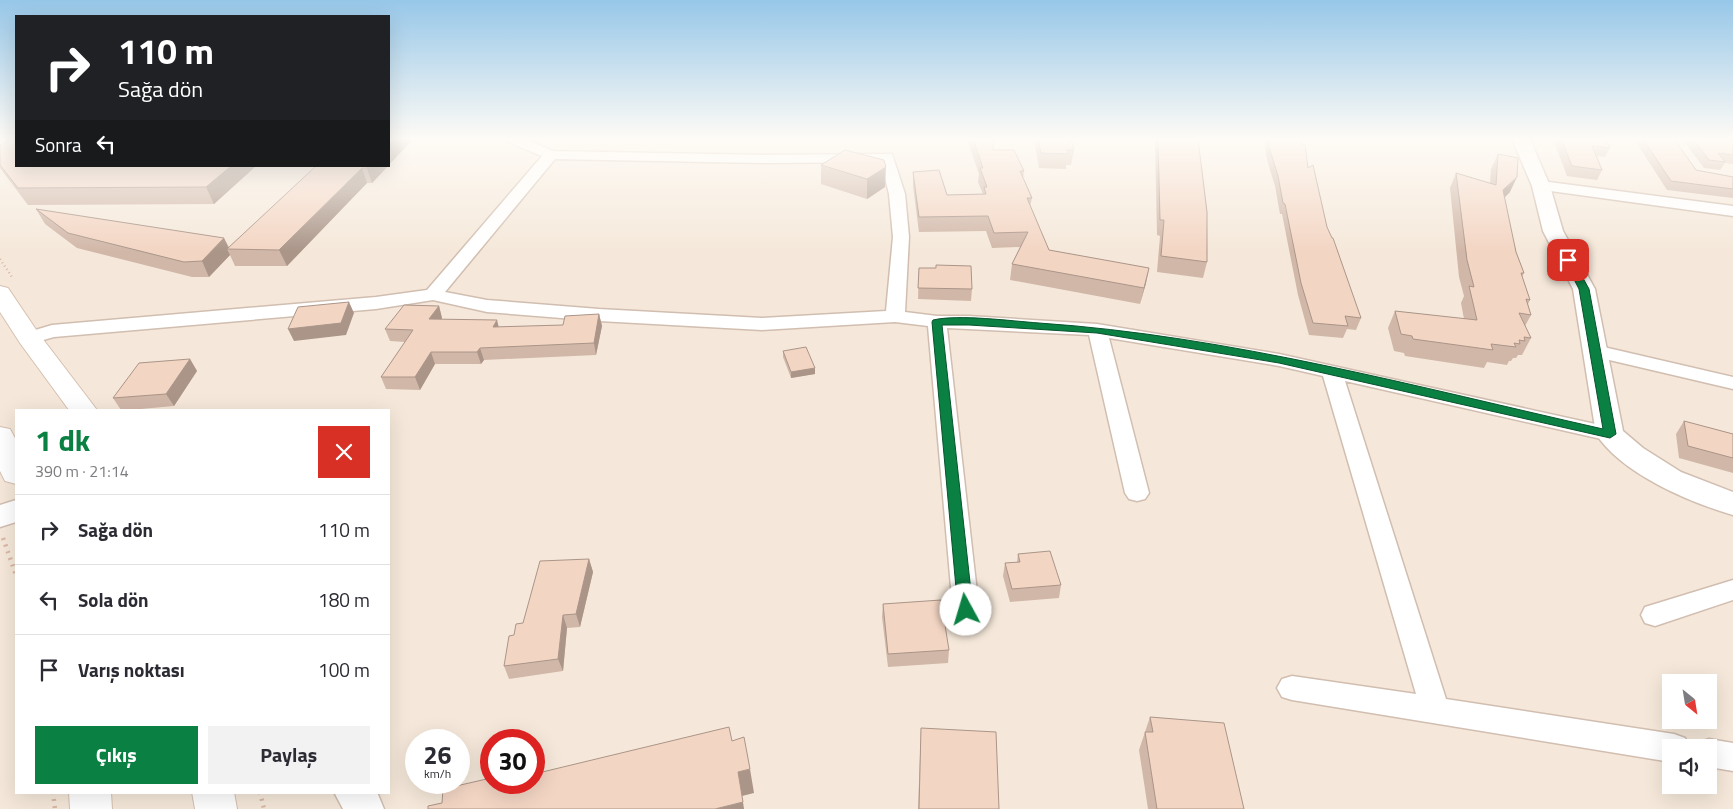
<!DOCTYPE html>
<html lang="tr">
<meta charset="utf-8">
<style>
body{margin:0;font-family:"Titillium Web",sans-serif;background:#f2f2f3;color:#2b2b33;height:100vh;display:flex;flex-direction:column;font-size:19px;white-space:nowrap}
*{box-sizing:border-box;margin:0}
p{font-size:16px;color:#7c7c81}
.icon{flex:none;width:28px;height:28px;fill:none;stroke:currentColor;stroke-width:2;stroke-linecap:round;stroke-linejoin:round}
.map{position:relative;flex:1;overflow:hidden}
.sheet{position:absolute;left:15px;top:409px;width:375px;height:385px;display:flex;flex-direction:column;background:#fff;border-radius:0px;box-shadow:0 5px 20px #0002}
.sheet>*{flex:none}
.banner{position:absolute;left:15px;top:15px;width:375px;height:152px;border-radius:0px;box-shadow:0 5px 20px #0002;background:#202124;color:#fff;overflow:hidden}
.needle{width:32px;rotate:150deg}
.tools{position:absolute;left:1662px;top:674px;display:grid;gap:10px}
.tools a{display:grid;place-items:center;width:55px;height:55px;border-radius:0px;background:#fff;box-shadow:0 5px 20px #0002;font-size:25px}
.speed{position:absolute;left:405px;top:729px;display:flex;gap:10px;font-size:25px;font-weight:700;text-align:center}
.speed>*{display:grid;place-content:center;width:65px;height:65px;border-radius:50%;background:#fff;box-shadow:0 5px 20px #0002;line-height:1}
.speed small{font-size:12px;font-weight:400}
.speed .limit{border:8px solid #d22;background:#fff;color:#111}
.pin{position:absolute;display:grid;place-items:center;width:42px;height:42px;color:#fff;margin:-21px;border-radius:10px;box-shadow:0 2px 8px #0006}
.me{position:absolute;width:55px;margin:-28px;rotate:354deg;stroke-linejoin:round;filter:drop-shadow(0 0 4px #0008)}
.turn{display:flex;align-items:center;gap:18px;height:105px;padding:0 20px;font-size:22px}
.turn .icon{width:65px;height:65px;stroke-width:2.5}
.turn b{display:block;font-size:35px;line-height:42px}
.then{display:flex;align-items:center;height:48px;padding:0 20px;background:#0003;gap:10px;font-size:19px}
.round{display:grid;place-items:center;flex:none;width:52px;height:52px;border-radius:0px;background:#f2f2f3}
.headline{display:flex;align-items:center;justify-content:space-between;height:85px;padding:0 20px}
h1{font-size:30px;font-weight:700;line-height:38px;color:#0b8043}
.cta{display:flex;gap:10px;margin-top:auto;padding:10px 20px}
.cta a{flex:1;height:58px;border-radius:0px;background:#0b8043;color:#fff;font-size:20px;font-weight:700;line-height:58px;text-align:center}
.cta a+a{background:#f2f2f3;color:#2b2b33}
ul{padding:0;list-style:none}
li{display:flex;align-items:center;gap:15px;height:70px;padding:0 20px;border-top:1px solid #e1e1e2}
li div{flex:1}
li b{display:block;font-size:19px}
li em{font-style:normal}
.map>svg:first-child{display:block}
.residential{fill:#f5e8da;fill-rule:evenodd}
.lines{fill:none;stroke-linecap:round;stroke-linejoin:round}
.minor-casing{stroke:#d1beb0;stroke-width:3}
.tertiary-casing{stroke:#d1beb0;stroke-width:3}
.secondary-casing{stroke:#d6c0b0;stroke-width:2}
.path-far1{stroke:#d9b8a5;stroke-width:2.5;stroke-dasharray:1 3;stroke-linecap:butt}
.path{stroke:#d9b8a5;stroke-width:4.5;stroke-dasharray:2 5;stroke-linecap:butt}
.minor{fill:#fff;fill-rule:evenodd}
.tertiary{fill:#fff;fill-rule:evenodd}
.secondary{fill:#fff;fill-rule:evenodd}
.wall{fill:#d1b7a8}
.shaded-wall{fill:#aa9588}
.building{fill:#f3d5c3;stroke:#aa9588}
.route{fill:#0b8043;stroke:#07532c}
</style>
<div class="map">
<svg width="1733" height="809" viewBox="0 0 1733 809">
<rect width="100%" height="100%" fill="#fdf6ec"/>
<path class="residential" d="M0,139H16V166H389V139H1733V809H0ZM16,410H389V792H16ZM1671,682H1709V720H1671ZM416,740H459V782H416ZM491,740H534V782H491ZM1671,748H1709V785H1671Z"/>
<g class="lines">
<g class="minor-casing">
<path id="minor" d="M506,139H525L553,151L761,155L892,154L905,194L909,237L905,312L937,316H969L1097,324L1279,354L1618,429L1621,434L1618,439L1610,441L1345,381L1446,699L1674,734L1685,738L1689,748H1671V762L1292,700L1282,697L1277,688L1282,679L1292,676L1416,694L1323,376L1279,366L1109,338L1149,493L1145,499L1137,501L1129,499L1125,493L1089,335L947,328L979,610L976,618L966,621L956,618L953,610L928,326L895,322L762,330L599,321L487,312L433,300L376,309L54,337L29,344L22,342L19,338L22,334L52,325L376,297L427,290L542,156L508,142ZM555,159L761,163L881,162L889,194L893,237L886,311L762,318L599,309L487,300L445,292Z
M1541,181L1733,206V216L1536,189L1533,186L1536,183Z
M1595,345L1733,377V389L1588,355L1585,351L1588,347Z
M1733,580V600L1655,626L1645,623L1641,615L1645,607Z
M1709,739L1733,743V771L1709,767V748H1696L1698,743Z"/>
</g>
<g class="tertiary-casing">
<path id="tertiary" d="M1512,139H1530L1550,186L1563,231L1595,289L1623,431L1643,448L1681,472L1733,492V515C1689,502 1622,474 1596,434L1573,289L1543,231L1532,186Z
M16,500V522L0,527V505Z
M334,792H377L384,809H343Z"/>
</g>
<g class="secondary-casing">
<path id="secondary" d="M0,286L8,288L39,334L97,410H69L20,343L0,312Z
M0,427L10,429L16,440V484L5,481L0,471Z
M69,792H111L112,809H70Z
M192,792H234L237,809H195Z"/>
</g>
<path class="path-far1" d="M0,259L12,277"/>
<path class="path" d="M3,538L16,575
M53,792L55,809
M260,792L264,809"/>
<use href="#minor" class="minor"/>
<use href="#tertiary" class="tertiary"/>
<use href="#secondary" class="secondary"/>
</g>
<path class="wall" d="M3,139H16L256,166L214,204L28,205L0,168V145L6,143Z
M874,139H912L874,140Z
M967,139H993V150L1024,171L1023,178L1032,198L1030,206L1049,250L1146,283L1140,304L1010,280L1012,264L1020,247L992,248L986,231L919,232L913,186V172L947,195L983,194L978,182L979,174Z
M1034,139H1071L1074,150L1071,165H1066V169L1039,168Z
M1155,139H1198L1207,262L1203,278L1157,272L1160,236L1157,235Z
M1264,139H1301L1308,168L1327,227L1361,318L1356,330L1347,329L1343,338L1309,335L1298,295L1282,214H1280L1275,186L1267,160Z
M1553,139H1605L1610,148L1605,157L1597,156L1602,170L1597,180L1567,176Z
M1634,139H1674L1696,170L1733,177V198L1667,190Z
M1682,139H1733V164L1725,163L1720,170L1704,168Z
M845,150L885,187L867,199L821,184V165Z
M1498,154L1510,192L1504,197L1516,252L1524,273L1522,277L1530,300L1528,304L1531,315L1525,326L1531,338L1522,355H1518L1516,358H1513L1511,361H1509L1507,365L1487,362L1484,368L1405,356L1404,353L1394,351L1388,328L1395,311L1464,319L1461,303L1464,296L1459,277L1450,188L1456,173L1490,184L1491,169Z
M316,166H388L372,183H367L287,266H235L230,255L209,277H192L77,248L45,224L36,209L224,238L229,247Z
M919,268L972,289L971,301L918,299Z
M439,306L442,318L441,320L498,327L563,325L599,314L602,326L596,355L484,360L481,364H435L420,390L386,389L381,377L405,342L390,341L385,329Z
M783,351L815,374L791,378L783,357Z
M190,359L197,371L174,406L130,410H121L113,398Z
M1684,421L1733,434V473L1679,458L1676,434Z
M1018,554L1061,585L1059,598L1010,602L1003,576L1005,563L1017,562Z
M589,559L593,572L580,627L567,628L563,671L509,679L504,666L514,635L523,623Z
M883,604L949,650L948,663L888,667L882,617Z
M1150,717L1244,809H1148L1139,750Z
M921,728L999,809H918Z"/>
<path class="shaded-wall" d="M395,139H413L389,165V145Z
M231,166H256L214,204L206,187Z
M368,166H388L372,183L367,168Z
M886,167L885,187L867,199V179Z
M362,168L367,183L287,266L279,250Z
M1517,177L1510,192L1496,206L1503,190Z
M224,238L229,249H227L230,255L209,277L202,261Z
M1149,268L1146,283L1140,304Z
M349,302L354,313L346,335L294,341L288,329Z
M439,306L442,318L433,331L429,319Z
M599,314L602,326L596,355L594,343Z
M497,320L500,332L493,327Z
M480,348L484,360L481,364L477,352Z
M431,352L435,364L420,390L415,377Z
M190,359L197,371L174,406L166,394Z
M815,368V374L791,378V372Z
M589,559L593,572L580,627L576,614Z
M563,615L567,628L563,671L558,659Z
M750,769L754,793L742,796L738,772Z
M743,802L744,809H715Z"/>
<path class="building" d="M6,139H16V166H231L206,187L18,188L0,165V145L9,142Z
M389,139H395L389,145Z
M973,139H993V150H1014L1024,171H1020L1032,198H1027L1049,250L1149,268L1144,288L1012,264L1028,232L994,233L988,216L919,217L913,172L939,170L947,195L986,194L984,187H987L980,168H983Z
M1038,139H1071L1074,150H1067L1068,154L1041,153Z
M1158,139H1198L1207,212V262L1161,256L1164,220H1160Z
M1268,139H1301L1302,145H1305L1308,168L1313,165L1327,227L1332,238H1333L1361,318L1345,316L1348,326L1313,323L1301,283L1285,204L1283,203L1278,176L1270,150Z
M1561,139H1605L1610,148L1592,146L1602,170L1572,166Z
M1643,139H1674L1696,170L1733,177V189L1671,181Z
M1693,139H1733V155L1718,153L1725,162L1709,160Z
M845,150L884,160L886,167L867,179L821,165Z
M1498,154L1518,158L1517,177L1503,190L1516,252L1524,273H1521L1530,300L1526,299L1531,315L1519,313L1531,338L1524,337L1525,341L1519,340L1520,344L1514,343L1516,347L1491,344L1493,350L1413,339L1412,336L1401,334L1395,311L1477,320L1469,286L1474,287L1467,260L1456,173L1496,185Z
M316,166H368L367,168H362L279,250L227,249Z
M36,209L224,238L202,261L184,262L68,233Z
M936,265L971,266L972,289L918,288L919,268H936Z
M349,302L341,323L288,329L298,307Z
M404,305L439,306L429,319L497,320L493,327L563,325L565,316L599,314L594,343L480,348L477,352H431L415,377H381L413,330L385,329Z
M806,347L815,368L791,372L783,351Z
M190,359L166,394L113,398L139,363Z
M1684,421L1733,434V458L1688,446Z
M1050,551L1061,585L1012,589L1005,563L1020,562L1018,554Z
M589,559L576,614L563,615L558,659L504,666L509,636L514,635L516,624L523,623L540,561Z
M941,600L949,650L888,654L883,604Z
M1150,717L1224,723L1244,809H1157L1145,732H1153Z
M729,727L732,741L744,737L750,769L738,772L743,802L715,809H428V806L442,803L443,789L491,778V782H534V774Z
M921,728L996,732L999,809H919Z"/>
<linearGradient id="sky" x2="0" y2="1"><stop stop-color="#97c7e8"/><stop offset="0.55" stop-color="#fefbf6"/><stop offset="1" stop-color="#fefbf6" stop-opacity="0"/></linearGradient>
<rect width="1733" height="252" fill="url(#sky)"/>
<path class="route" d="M1568,257L1573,260L1589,289L1616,434L1610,438L1279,363L1097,333L969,325H942L973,610L971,614L966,616L961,614L958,610L932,322L933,320C959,314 1011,321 1039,323C1230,336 1417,387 1603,429L1579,289L1564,260Z"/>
</svg>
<div class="tools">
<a><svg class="needle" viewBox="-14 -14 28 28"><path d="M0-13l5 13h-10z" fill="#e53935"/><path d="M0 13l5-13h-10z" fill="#7c7c81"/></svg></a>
<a><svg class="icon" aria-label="sound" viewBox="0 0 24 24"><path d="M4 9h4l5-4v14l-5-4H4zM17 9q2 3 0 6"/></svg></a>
</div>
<div class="speed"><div>26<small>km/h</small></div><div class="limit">30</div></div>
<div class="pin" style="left:1568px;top:260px;background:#d93025"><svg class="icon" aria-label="arrive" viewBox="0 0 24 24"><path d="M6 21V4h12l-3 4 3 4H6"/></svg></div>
<svg class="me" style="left:966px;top:610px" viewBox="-20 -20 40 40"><circle r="19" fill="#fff"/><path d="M0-13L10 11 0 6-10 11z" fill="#0b8043"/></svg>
<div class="banner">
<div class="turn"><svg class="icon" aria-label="right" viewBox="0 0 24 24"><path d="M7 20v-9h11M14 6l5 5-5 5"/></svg><div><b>110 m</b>Sağa dön</div></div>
<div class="then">Sonra<svg class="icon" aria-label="left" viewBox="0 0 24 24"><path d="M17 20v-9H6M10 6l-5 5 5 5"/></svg></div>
</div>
<section class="sheet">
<div class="headline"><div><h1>1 dk</h1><p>390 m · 21:14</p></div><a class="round" style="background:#d93025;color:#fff"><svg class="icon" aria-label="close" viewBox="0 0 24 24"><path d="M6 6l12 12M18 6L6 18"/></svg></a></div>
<ul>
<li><svg class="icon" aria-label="right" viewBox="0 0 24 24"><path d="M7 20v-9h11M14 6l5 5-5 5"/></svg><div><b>Sağa dön</b></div><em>110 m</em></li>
<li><svg class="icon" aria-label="left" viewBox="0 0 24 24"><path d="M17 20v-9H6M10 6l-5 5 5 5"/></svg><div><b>Sola dön</b></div><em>180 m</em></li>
<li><svg class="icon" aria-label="arrive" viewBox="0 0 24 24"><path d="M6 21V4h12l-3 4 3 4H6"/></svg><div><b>Varış noktası</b></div><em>100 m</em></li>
</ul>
<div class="cta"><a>Çıkış</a><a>Paylaş</a></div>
</section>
</div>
